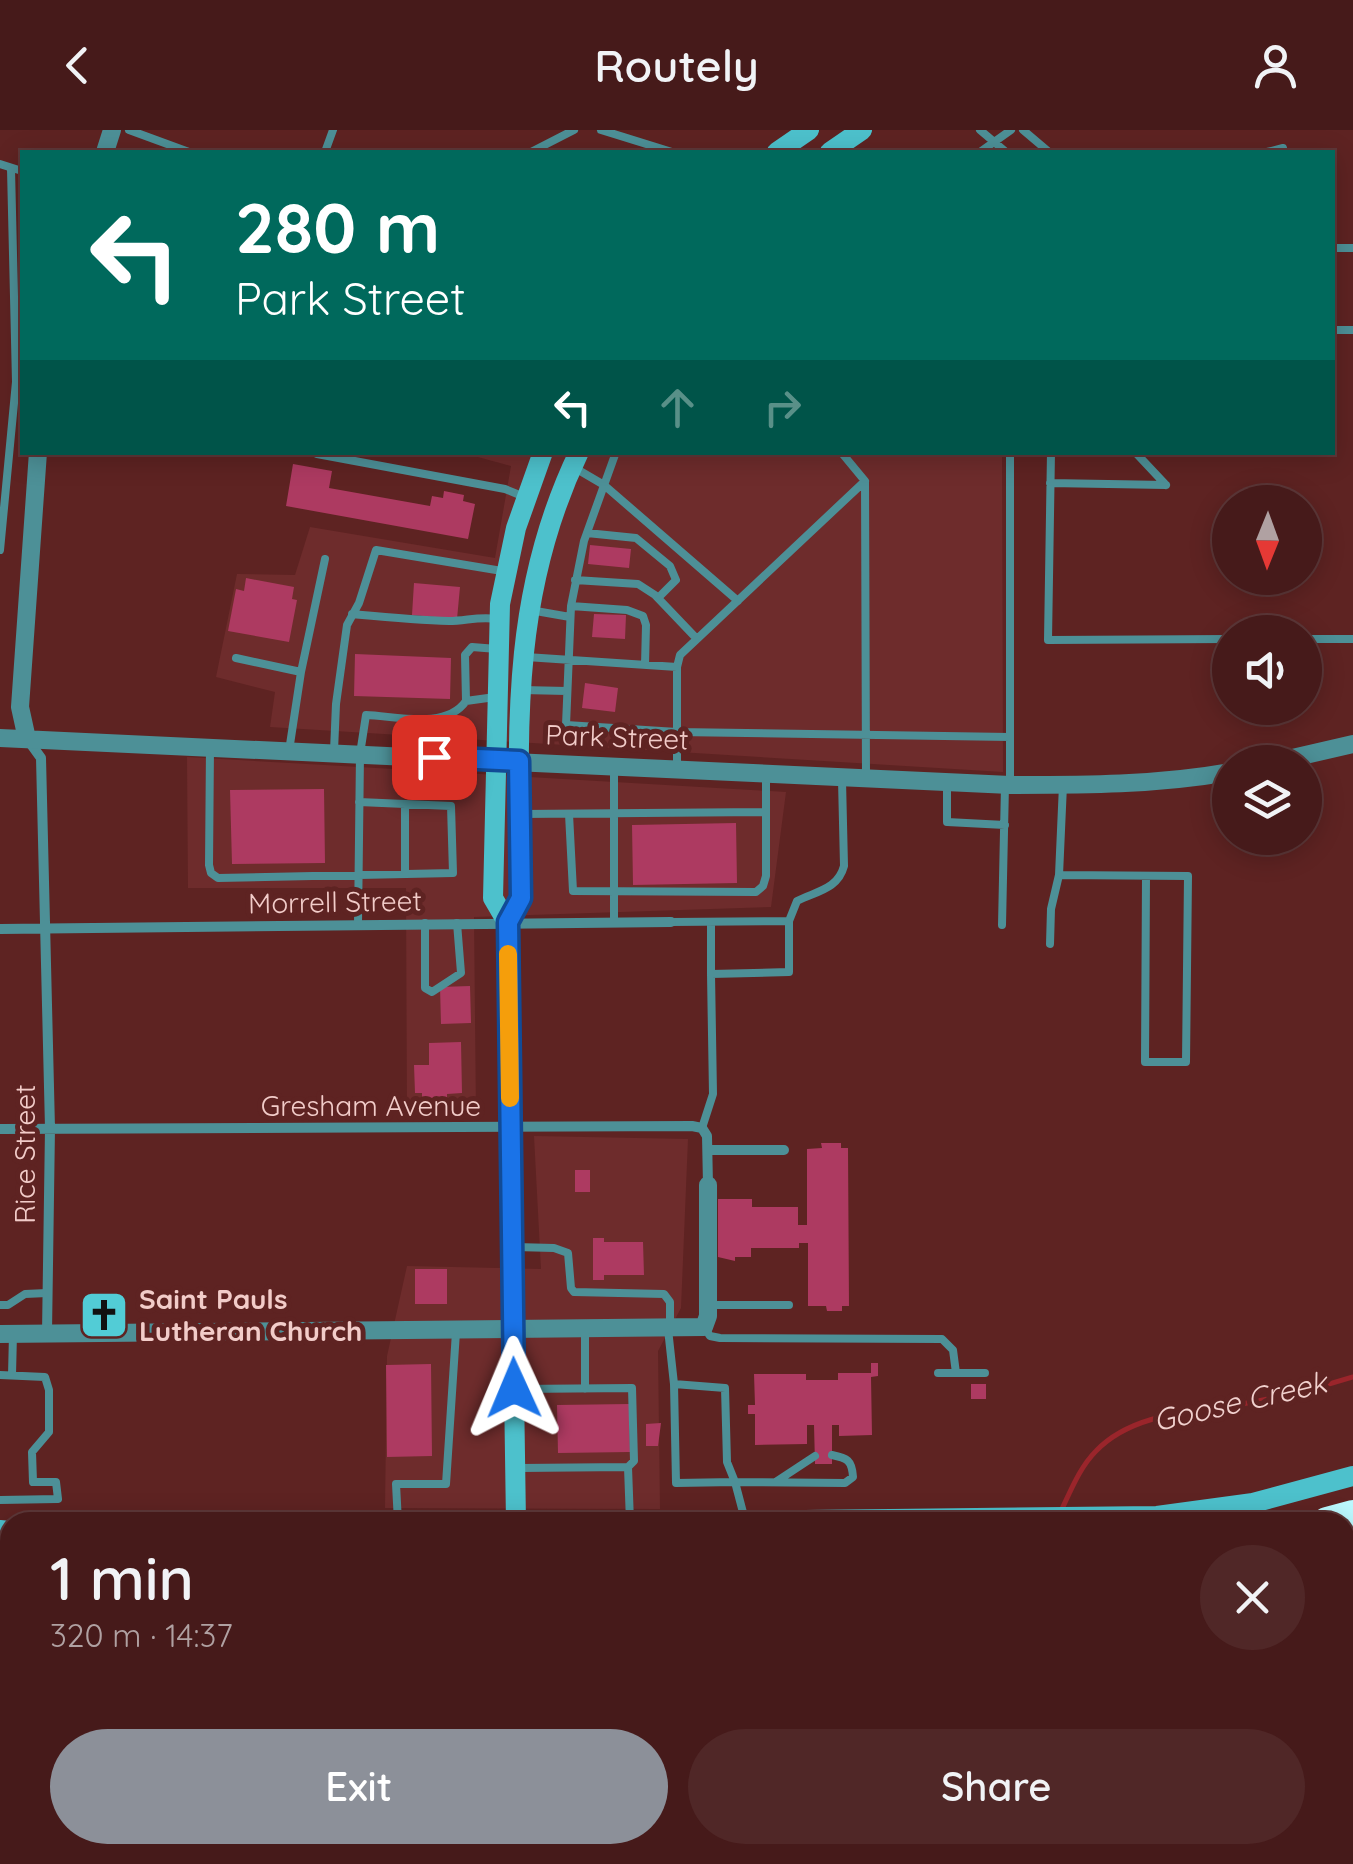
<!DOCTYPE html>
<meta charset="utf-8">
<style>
body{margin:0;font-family:Quicksand,sans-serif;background:#502727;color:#f1f3f6;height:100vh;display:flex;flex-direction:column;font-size:38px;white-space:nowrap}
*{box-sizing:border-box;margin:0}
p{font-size:32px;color:#b0a1a2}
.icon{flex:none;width:55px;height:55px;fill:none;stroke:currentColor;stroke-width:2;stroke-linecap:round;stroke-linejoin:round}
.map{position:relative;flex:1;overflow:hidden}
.side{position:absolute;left:0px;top:1382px;width:1355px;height:352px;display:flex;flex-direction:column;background:#461a1a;border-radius:30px 30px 0 0;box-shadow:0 5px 25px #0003,0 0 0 2px #5e3839}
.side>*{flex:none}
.top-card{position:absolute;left:20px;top:20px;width:1315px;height:305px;border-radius:0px;box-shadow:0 5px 25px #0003,0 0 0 2px #5e3839;background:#00695c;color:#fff;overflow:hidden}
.needle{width:65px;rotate:181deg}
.fabs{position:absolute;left:1212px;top:355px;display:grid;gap:20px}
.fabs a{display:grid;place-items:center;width:110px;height:110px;border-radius:50%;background:#461a1a;box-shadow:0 5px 25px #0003,0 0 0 2px #5e3839;font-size:50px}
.pin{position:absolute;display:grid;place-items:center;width:85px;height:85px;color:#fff;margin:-42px;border-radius:20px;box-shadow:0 5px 15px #0006}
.me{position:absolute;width:110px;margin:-55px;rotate:359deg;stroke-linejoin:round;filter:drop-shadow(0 0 8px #0008)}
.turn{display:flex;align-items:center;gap:35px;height:210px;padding:0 50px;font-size:45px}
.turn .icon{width:130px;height:130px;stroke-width:2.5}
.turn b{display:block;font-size:70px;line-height:85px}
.lanes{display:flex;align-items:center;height:95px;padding:0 50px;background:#0003;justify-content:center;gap:50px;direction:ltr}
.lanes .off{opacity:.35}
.round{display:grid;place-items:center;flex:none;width:105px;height:105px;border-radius:52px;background:#502727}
.headline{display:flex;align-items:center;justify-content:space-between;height:170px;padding:0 50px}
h1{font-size:60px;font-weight:600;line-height:75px}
.action{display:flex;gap:20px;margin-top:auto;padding:20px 50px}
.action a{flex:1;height:115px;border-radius:60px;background:#8c9099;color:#fff;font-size:40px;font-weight:600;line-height:115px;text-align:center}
.action a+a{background:#502727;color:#f1f3f6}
header{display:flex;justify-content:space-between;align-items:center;height:130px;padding:0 50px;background:#461a1a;font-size:45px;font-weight:600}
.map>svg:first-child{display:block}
.built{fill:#6e2c2c}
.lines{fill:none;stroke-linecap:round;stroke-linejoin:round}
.stream{stroke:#9a252b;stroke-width:5}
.building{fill:#ad3a61}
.path{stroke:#9c6a68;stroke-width:2.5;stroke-dasharray:8 8;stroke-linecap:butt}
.service{stroke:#4d9097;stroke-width:8}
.minor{stroke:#4d9097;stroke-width:10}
.tertiary{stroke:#4d9097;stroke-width:18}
.secondary{stroke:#4dc1cc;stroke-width:20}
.motorway{stroke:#bcf9ff;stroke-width:30}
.route-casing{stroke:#114b97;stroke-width:25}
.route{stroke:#1a73e8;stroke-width:18}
.slow{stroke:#f59e0b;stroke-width:18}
.labels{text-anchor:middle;stroke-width:10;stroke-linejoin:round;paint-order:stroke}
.street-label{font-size:28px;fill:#f2ccc9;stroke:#5e2322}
.poi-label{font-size:28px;font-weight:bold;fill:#f2ccc9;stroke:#5e2322;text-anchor:start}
.water-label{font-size:30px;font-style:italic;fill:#f1d1ce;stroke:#5e2322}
</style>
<header><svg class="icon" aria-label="back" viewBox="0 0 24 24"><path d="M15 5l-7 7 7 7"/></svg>Routely<svg class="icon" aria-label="person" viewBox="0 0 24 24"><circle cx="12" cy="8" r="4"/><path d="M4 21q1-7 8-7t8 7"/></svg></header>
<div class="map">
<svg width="1353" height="1734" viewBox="0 0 1353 1734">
<rect width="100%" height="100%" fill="#5e2322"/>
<path class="built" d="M463,323H1002L1003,642L270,597L275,562L216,547L237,444L295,445L310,397L495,428L511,336Z
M187,627L786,662L771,777L474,787L476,984L407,985L406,758H188Z
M534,1006L688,1009L681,1178L658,1221L660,1379L385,1378L387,1226L407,1136L541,1139Z"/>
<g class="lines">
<path class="stream" d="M1061,1381C1071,1360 1080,1337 1096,1321C1137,1278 1209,1282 1263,1270C1293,1264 1324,1256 1353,1247
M1019,1725L1028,1734"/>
</g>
<path class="building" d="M293,334L332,341L329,358L430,376L432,366L443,368L444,361L464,365L463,371L475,374L468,409L286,376Z
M590,415L631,419L629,438L588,434Z
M246,448L294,457L292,469L297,470L289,512L228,501L236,459L244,461Z
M414,453L460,457L457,489L412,485Z
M594,484L626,485L625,509L592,507Z
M355,524L451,528L450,569L354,566Z
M585,553L618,558L615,582L582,578Z
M324,659L325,733L232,734L230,660Z
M736,693L737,753L633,755L632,695Z
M470,856L471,893L441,894L440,857Z
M461,912L462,963L447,964V973H422V963H415L414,935H429V913Z
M821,1013H841V1018H848L849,1176H842V1181H827L826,1176H808V1113H799V1118H751V1127H735V1131L718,1127V1069H752V1077H798V1095H807V1019L822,1018Z
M575,1040H590V1062H575Z
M593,1108H604V1112H643L644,1145H604V1150H593Z
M415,1139H447V1174H415Z
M871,1233H878V1246L871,1247L872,1305L839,1306V1295H832V1334H815L814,1295H807V1314L755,1315V1284H748V1275H755L754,1244H806V1250H838V1243H871Z
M431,1234L432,1326L387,1327L386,1235Z
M971,1254H986V1269H971Z
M629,1274L630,1322L558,1323L557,1275Z
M661,1293L658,1316H646V1294Z"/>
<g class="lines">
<path class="path" d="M1345,1612H1353"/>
<path class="service" d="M129,0L189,22
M601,0L672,22
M980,0L1006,22
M1023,0L1049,22
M325,22L333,0
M531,22L574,0
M980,22L1011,0
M1267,22L1283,18
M0,34L22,41
M1332,118H1353
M1332,200H1353
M616,322L584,411L571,476L566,595L677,602L1010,607
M841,322L865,351L866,647
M1010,322V653
M1051,322L1048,510L1230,509
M1135,322L1166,355
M317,324L505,359L527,368
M575,338L604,355L738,471
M1050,353L1166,355
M587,403L636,408L670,436L676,450L658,468
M0,420L16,252L11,39
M575,450L638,454L655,465L697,509
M571,476L627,480L643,486L646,495L645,535
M530,480L570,487
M352,484C385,487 417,490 449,491C466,491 479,486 497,489
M1305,509H1353
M526,527L677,537
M236,528L301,542L289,621
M301,542L325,429
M522,560L567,561
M466,571L465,525L472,517L497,519
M210,617L209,735L211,743L218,748L453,743L451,676L359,672
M334,621L336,574L347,495L359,473L376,420L502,441
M435,627L437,589
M677,637V537L680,525L865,351
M947,654V692L1005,695
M405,674V744
M521,684L766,682
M569,684L573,761L756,762L763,756L766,746V646
M1059,745L1188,746L1186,932H1145L1146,746
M789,791L797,771C817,761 838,759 844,736L842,650
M614,792V637
M671,792L789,791V842L711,844V792
M425,793V858L432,862L461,843L457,793
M358,794L360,624L366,585C396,586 446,600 466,571L495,567
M1002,795L1005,655
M1050,814L1051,779L1059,745L1063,655
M702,998L713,964L711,844
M515,1117L554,1118L568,1123L571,1158L574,1162L664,1164L670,1172V1196
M0,1175H8L25,1164L47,1163
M709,1175H789
M585,1197V1259
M704,1197L710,1206L720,1208L942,1209L953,1220L956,1243
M668,1199L674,1254
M938,1243H985
M0,1245L45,1247L49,1260V1302L32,1322L33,1352H56L58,1369L0,1370
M12,1245L13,1204
M674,1254L725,1258L727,1332L735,1352L676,1353Z
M518,1259L632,1258L634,1331L628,1337L630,1392
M520,1338L628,1337
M777,1351L815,1326
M745,1390L735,1352L845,1353L853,1347C852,1330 847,1328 832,1325
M398,1392L396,1354H446L456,1202
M856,1725V1734
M589,1734V1725
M730,1734V1725"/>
<path class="minor" d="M28,610L41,628L50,998L47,1203
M0,799L671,792
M0,999L692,996L702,998L707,1006L708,1055
M708,1020H784
M0,1719H10"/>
<path class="tertiary" d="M105,22L112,0
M0,608L1010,655C1084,655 1157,655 1230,642
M27,609L20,577L38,322
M1275,632L1353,614
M0,1204L704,1197L708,1186V1055"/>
<path class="secondary" d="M777,22L809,0
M830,22L862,0
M507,792L493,768L500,474L516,398L543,322
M516,1392L507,792L521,769C518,611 508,469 579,322
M625,1392L1157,1386L1253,1373L1353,1346
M0,1400L10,1401
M1345,1573H1353
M0,1588H10
M514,1725V1734"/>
<path class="motorway" d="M1327,1392L1353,1385
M1345,1427L1353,1425
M1345,1467L1353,1466
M0,1471H10
M1345,1498H1353
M0,1516H10"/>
</g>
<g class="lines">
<g class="route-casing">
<path id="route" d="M434,627L519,631L521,768L508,792L514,1258"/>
</g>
<use href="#route" class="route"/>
<path class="slow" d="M508,824L510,968"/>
</g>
<defs>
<g id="church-square" transform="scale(2.5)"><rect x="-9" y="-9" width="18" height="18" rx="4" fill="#52ccd6" stroke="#5e2322"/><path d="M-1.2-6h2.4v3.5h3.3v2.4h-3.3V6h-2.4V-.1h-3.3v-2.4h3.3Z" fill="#111"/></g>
</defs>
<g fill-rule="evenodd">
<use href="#church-square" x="104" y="1185"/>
</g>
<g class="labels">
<g class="street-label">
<text transform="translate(617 607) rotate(2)" y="10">Park Street</text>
<text transform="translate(335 772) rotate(-1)" y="10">Morrell Street</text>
<text x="371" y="986">Gresham Avenue</text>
<text transform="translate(25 1024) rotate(-90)" y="10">Rice Street</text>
</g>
<g class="poi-label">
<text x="139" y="1179">Saint Pauls<tspan x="139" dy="32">Lutheran Church</tspan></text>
</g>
<g class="water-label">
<text transform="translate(1240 1272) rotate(-13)" y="10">Goose Creek</text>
</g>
</g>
</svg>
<div class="fabs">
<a><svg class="needle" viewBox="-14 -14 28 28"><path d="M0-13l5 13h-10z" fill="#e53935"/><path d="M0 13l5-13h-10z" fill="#b0a1a2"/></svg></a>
<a><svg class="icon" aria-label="sound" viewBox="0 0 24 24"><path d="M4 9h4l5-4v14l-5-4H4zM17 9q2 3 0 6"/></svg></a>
<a><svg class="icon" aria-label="layers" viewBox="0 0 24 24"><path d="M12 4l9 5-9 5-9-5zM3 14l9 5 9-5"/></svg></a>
</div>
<div class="pin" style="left:434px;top:627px;background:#d93025"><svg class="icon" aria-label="arrive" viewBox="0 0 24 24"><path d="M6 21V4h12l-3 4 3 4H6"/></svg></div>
<svg class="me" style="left:514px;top:1258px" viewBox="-20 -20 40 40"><path d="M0-17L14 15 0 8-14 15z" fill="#1a73e8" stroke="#fff" stroke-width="4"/></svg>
<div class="top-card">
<div class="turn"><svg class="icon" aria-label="left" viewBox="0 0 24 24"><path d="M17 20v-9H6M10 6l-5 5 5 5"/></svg><div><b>280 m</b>Park Street</div></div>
<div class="lanes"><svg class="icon" aria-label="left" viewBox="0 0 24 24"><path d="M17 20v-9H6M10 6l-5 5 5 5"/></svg><svg class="icon off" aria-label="ahead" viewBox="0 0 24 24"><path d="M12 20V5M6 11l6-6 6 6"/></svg><svg class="icon off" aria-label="right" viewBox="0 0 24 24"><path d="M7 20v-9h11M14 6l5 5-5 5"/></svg></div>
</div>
<section class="side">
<div class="headline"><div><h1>1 min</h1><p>320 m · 14:37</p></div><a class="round"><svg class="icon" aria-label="close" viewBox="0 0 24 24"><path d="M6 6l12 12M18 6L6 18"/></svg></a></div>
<div class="action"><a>Exit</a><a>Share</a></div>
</section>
</div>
